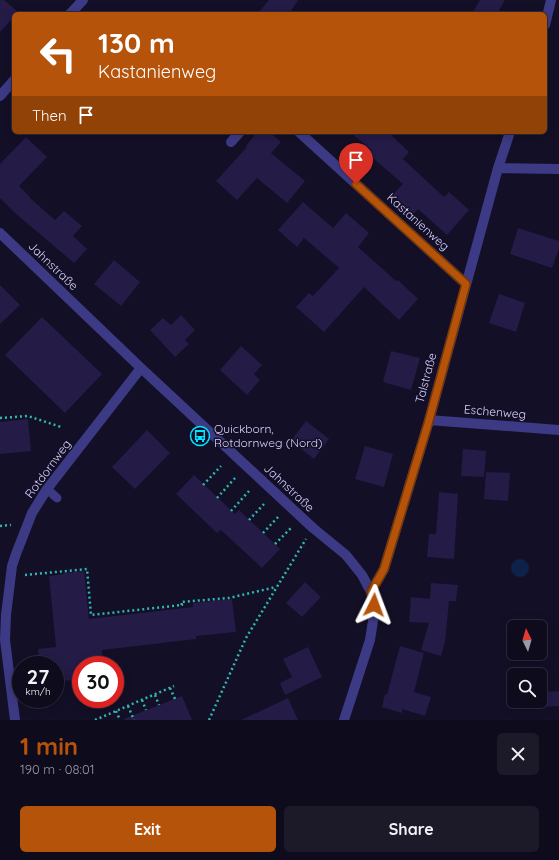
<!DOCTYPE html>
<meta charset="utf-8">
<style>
body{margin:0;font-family:Quicksand,sans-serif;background:#1c1929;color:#f1f3f6;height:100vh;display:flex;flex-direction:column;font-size:15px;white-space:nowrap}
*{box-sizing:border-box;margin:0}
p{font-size:13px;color:#9b9ba3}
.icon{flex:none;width:22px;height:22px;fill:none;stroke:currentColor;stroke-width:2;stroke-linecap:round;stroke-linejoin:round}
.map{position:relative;height:720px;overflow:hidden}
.sheet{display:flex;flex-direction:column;background:#0e0b1c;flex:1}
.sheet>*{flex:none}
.banner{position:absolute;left:12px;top:12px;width:535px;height:122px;border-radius:6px;box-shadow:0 2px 10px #0003,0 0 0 1px #2e2b3b;background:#b45309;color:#fff;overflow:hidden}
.needle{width:26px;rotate:355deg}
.fabs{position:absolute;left:507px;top:620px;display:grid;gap:8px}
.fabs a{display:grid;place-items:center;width:40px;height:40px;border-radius:6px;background:#0e0b1c;box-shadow:0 2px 10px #0003,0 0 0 1px #2e2b3b;font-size:20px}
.speed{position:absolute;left:12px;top:656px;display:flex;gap:8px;font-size:20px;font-weight:700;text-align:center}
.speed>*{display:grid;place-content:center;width:52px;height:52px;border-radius:50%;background:#0e0b1c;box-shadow:0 2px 10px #0003,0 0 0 1px #2e2b3b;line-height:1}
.speed small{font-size:10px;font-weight:400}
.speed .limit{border:6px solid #d22;background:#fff;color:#111}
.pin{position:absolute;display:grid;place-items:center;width:34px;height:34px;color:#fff;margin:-41px -17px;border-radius:50% 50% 50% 0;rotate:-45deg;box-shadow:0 0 4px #0007}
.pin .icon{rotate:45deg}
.me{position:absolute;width:44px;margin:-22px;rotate:3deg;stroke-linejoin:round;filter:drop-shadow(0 0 3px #0008)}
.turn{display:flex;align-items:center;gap:14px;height:84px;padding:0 20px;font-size:18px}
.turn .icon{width:52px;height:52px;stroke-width:2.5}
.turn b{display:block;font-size:28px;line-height:34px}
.then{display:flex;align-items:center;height:38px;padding:0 20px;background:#0003;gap:8px;font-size:15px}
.round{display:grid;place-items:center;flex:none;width:42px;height:42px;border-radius:6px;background:#1c1929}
.summary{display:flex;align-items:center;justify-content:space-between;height:68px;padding:0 20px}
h1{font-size:24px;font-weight:700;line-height:30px;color:#b45309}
.action{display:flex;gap:8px;margin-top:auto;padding:8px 20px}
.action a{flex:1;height:46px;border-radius:6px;background:#b45309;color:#fff;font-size:16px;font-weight:700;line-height:46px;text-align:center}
.action a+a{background:#1c1929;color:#f1f3f6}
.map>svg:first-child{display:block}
.water{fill:#0c2248}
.building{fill:#241b47}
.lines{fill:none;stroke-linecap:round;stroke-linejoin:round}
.path{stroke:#2fb8b0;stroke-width:2.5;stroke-dasharray:2 3;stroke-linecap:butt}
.service{stroke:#3d3a85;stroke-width:9}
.minor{stroke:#3d3a85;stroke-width:10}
.route-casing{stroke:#753606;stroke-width:10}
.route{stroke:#b45309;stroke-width:7}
.labels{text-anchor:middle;stroke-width:3;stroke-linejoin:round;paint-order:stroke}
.street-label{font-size:12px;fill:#d9d4ff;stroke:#130f26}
.poi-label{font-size:12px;fill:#d9d4ff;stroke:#130f26;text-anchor:start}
</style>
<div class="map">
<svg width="559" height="720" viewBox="0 0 559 720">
<rect width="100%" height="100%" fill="#130f26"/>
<path class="water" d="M511 568a9 9 0 1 1 18 0a9 9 0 1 1-18 0Z"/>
<path class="building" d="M0,0H4L18,12L14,14V17L0,32Z
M269,0H298L289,14H257Z
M480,0H505L497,14H472Z
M257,132H269L281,142L271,153L305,181L287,203L257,178L237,200L216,181L247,147L246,146Z
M350,132H388L409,152L403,159L444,197L449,192L469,210L447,235L418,209L414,214L392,195L403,184L367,153L371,150Z
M26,137L47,157L19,186L30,197V198L55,220L64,211L82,226L73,236L87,249L74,263L15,213L0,198V164Z
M303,202L333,228L346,213L369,233L358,247L396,281L398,280L418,299L399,320L364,287L324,332L296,307L309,293L313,296L339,268L304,238L297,247L278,230Z
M518,228L559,241V248L552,268L510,254Z
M114,260L140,282L121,306L94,284Z
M0,285L20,305L0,324Z
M499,294L525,303L516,332L489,323Z
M181,315L195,330L185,340L189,344L175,357L150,330L163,318L171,325Z
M42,317L102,374L65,413L5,355Z
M241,346L262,365L254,374L260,380L247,395L220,370Z
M391,351L420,358L411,390L383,382Z
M28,419L31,451L0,454V422Z
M306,421L329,439L314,459L291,441Z
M147,430L170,453L135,489L112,467Z
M365,446L393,454L384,487L355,479Z
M463,449L486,451L484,477L461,476Z
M486,472L510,473L508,501L484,499Z
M194,475L235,514L239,510L280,549L262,568L221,530L217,533L176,494Z
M439,492L458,494L454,559L427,557L429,534H436Z
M84,571L89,619L193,607V603L232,599L236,632L196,636V639L102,650L103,665H81V679L55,682V665H40L38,649L56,647L49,576L64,574V573Z
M305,582L321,597L302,617L286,603Z
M431,583L458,585L456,601H449L445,642L441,656L421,650L429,623L409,622L411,597L430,599Z
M400,646L424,653L414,692L431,697L425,716L402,709V713L382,707L385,694L387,695Z
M308,647L322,677L285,695L280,683L292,677L283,659Z
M559,691V706L540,707V692Z
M182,696L192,720H124V719Z
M288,698L298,720H241L269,707Z"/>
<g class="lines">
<path class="path" d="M0,418L28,416L61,427
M203,485L221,466
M217,498L235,478
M231,511L249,491
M249,520L264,504
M0,526L11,525
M263,533L278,517
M275,544L291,528
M25,575L87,569L91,615L182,605L181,602L229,598L276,587
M170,688L175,699
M155,695L159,705
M142,700L146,710
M128,706L134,720
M116,711L120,720
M95,720L174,686
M209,720L246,638L306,539"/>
<path class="service" d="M47,489L57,498"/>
<path class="minor" d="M70,14L83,0
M545,25L551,0
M0,96L14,80
M299,132L466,284
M231,142L240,132
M498,168L559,169
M0,233L141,368L313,528L346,555L362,575L371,592L374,605L373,621L370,640L344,720
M429,420L559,430
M371,592L384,569L428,424L498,168L510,132
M15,720L5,640L6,615L12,566L16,554L32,513L47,489L141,368"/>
</g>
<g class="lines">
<g class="route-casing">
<path id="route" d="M356,184L466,284L428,424L384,569L371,592L374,605"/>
</g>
<use href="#route" class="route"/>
</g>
<defs>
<g id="bus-ring" transform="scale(1)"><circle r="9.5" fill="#130f26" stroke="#00e5ff" stroke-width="1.5"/><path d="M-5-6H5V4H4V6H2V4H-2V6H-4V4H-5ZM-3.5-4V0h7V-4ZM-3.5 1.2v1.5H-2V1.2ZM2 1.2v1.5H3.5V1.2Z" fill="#00e5ff"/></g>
</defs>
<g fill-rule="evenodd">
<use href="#bus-ring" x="200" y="436"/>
</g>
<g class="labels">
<g class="street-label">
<text transform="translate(418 222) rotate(42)" y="4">Kastanienweg</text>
<text transform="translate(53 266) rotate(44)" y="4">Jahnstraße</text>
<text transform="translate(426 378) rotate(-75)" y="4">Talstraße</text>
<text transform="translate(495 412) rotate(5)" y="4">Eschenweg</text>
<text transform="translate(48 469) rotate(-54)" y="4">Rotdornweg</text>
<text transform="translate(289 488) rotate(43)" y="4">Jahnstraße</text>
</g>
<g class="poi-label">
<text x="214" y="433">Quickborn,<tspan x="214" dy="14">Rotdornweg (Nord)</tspan></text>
</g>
</g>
</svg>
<div class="fabs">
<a><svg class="needle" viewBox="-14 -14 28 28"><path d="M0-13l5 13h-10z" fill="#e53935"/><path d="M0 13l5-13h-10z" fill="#9b9ba3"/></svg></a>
<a><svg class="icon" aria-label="search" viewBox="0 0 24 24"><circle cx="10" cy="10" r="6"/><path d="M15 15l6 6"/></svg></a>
</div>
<div class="speed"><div>27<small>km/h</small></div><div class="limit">30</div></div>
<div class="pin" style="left:356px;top:184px;background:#d93025"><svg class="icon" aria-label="arrive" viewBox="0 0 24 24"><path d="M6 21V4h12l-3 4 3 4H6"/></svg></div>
<svg class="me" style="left:374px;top:605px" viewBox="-20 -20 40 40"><path d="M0-17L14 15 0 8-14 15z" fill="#b45309" stroke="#fff" stroke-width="4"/></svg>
<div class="banner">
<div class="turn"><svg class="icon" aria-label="left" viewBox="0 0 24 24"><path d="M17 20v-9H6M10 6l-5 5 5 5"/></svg><div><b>130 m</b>Kastanienweg</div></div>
<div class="then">Then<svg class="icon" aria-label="arrive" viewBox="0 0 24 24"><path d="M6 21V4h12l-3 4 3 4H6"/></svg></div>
</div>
</div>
<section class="sheet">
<div class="summary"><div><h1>1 min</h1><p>190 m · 08:01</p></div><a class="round"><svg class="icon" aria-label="close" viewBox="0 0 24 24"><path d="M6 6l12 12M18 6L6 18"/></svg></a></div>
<div class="action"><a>Exit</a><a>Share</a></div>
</section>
